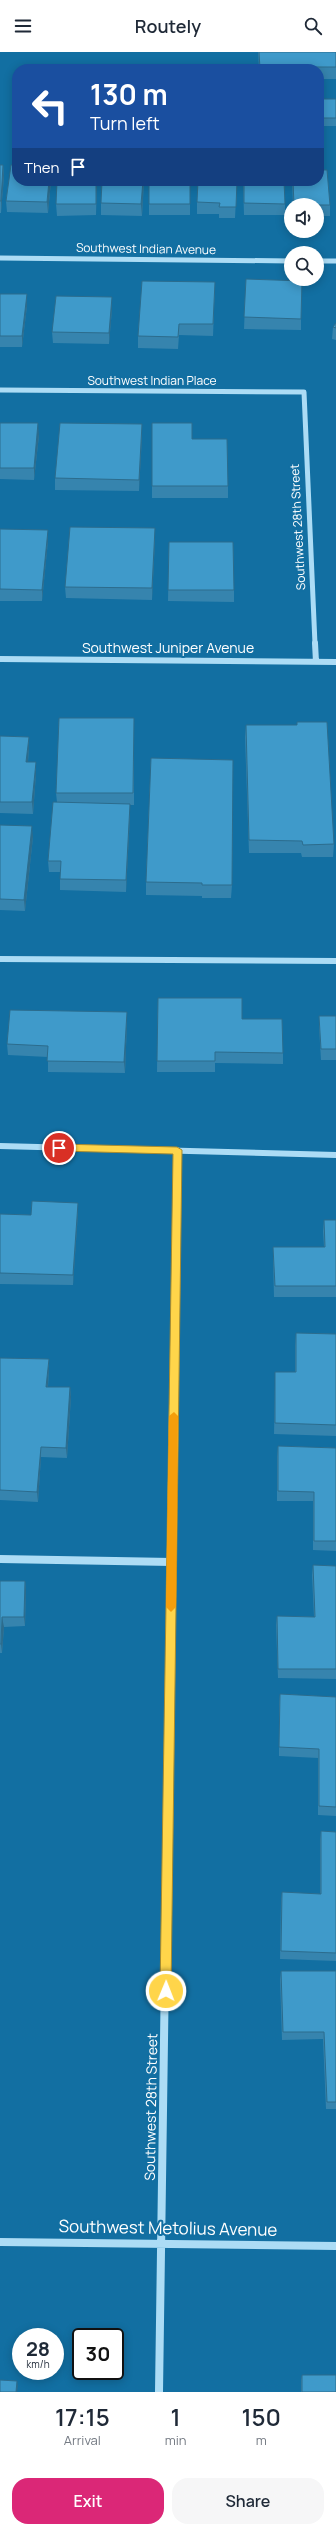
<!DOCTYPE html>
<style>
body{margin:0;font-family:Manrope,sans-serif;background:#f6f6f7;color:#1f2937;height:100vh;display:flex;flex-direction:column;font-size:15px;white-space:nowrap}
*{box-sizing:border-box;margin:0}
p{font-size:13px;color:#747a83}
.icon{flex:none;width:22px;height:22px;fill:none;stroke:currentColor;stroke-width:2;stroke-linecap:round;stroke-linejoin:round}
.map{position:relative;height:2340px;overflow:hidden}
.side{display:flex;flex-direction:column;background:#fff;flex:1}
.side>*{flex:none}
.hud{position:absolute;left:12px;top:12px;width:312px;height:122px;border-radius:16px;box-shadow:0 2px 10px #0003;background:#1a4fa0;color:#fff;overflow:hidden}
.fabs{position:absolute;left:284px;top:146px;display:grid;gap:8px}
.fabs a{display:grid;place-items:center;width:40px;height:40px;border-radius:50%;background:#fff;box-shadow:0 2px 10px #0003;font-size:20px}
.speed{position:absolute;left:12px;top:2276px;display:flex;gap:8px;font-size:20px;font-weight:700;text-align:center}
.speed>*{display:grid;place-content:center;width:52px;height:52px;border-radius:50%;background:#fff;box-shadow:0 2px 10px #0003;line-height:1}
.speed small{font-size:10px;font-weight:400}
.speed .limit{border:2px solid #111;border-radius:6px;background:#fff;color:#111}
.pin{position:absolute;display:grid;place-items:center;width:34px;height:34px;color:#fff;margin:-17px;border:2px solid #fff;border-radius:50%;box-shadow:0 1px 4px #0007}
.me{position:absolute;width:44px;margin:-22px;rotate:1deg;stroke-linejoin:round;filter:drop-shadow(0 0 3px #0008)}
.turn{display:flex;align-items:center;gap:14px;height:84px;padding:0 12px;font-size:18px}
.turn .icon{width:52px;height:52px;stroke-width:2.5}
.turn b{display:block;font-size:28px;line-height:34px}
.then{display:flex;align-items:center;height:38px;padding:0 12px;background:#0003;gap:8px;font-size:15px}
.eta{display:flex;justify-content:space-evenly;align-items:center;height:68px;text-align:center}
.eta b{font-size:24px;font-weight:600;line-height:28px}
.cta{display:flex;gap:8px;margin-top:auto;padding:8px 12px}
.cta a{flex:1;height:46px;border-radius:16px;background:#db2777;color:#fff;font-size:16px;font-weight:600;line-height:46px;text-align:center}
.cta a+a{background:#f6f6f7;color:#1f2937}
header{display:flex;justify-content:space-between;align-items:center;height:52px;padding:0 12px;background:#fff;font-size:18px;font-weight:600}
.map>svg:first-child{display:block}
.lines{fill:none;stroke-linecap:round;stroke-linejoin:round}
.minor-far2{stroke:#acdcf5;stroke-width:5}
.minor-far1{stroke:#acdcf5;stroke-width:6}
.minor{stroke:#acdcf5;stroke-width:8}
.wall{fill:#3684ae}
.shaded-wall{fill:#2c6c8d}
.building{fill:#3f9aca;stroke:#2c6c8d}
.route{fill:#ffd54a;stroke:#a68a30}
.slow{fill:#f59e0b}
.labels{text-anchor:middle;stroke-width:4;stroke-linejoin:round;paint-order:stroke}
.far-street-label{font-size:12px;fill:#fff;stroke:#126fa2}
.street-label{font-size:14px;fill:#fff;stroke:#126fa2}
.near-street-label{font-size:17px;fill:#fff;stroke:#126fa2}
</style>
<header><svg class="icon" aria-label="menu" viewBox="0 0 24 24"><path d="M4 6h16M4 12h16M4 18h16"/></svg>Routely<svg class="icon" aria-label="search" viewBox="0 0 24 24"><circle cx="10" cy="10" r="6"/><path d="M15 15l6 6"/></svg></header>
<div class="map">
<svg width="336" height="2340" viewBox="0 0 336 2340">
<rect width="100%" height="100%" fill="#126fa2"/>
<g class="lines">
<path class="minor-far2" d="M0,206L291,209
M317,209H336
M0,338L304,340L315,592"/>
<path class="minor-far1" d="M315,591L316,610
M0,607L336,610
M0,907L336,909
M0,1094L336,1103
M173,1356L177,1098"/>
<path class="minor" d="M0,1507L172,1510
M0,2190L336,2194
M159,2340L173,1355"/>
</g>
<path class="wall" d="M258,0H336V27H319V17H259Z
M319,47H336V74H319Z
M0,113H3L4,124L1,161H0Z
M17,129H51L48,161L7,160L6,149Z
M97,129L96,163L57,164L56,152Z
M102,129H144L142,164L101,163V151Z
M149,129H190V163H149Z
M237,129L235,166H219V162H197V150Z
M243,129H284L285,152V163H244Z
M292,129H319L330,153V164H317V153H293Z
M246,227L301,267V278L244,277Z
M215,230L213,284L179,283L178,297L138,296V284Z
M0,242L27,254L22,295H0Z
M112,257L109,292L53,291L52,280Z
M336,271V288L332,287L333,275Z
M0,371L39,383L34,428L0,427Z
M152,371L192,387L228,434V446H152Z
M142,372V384L139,439L55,438V426Z
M0,477L48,489L42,549H0Z
M155,488L152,548L66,546L65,535Z
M169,490L234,538V550L168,549Z
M134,666V753H130V763L126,840L60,838V820H49L48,809L57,750L56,741Z
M246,673L334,792L333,805H302L301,801H249L245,685Z
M0,684L29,685V696L28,710H36V722L33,762L0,761Z
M151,706L232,833L231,846H202V844L146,843V830Z
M0,773L33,785L25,859L0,858Z
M158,946L242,967L283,1001V1012L215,1011V1020H157Z
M127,960V971L125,1021L48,1020V1005L8,1003L7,992Z
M319,964H336V1008H321L319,975Z
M78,1161L73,1233L0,1232V1162L31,1163Z
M324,1168H336V1245H274L273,1206V1195H324L323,1179Z
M296,1281L336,1282V1384L274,1382L275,1331V1320H295V1293Z
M0,1306L49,1307V1317L48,1335H70L71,1345L67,1406L41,1405L38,1450L0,1448Z
M278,1394L336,1396V1499L313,1498V1449H277V1404Z
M313,1513L336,1514V1627L278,1626L276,1573L277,1564L314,1565L312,1523Z
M0,1529H25L26,1538L25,1574L4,1575L2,1601H0Z
M280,1642L336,1645V1764L318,1763V1706L279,1704V1652Z
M321,1779L336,1780V1909L280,1907L281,1848L282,1840L320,1842V1787Z
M281,1919H336V2057H326L323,1987L282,1988L280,1927Z
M302,2323L336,2340H301V2328Z"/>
<path class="shaded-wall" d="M3,113L4,124L1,161V149Z
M49,129H51L48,161L47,150Z
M96,129H97L96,163Z
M143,129H144L142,164L141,152Z
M27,242V254L22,295V284Z
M112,245V257L109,292V281Z
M38,371L39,383L34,428V416Z
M142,372V384L139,439V428Z
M155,476V488L152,548V536Z
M48,478V489L42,549V538Z
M29,685V696L27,721L26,710Z
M36,710V722L33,762L32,750Z
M130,752V763L126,840V828Z
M32,774L33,785L25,859L24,848Z
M127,960V971L125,1021L124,1010Z
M78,1151V1161L73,1233V1223Z
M49,1307V1317L47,1345L46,1335Z
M70,1335L71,1345L67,1406L66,1396Z
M41,1395V1405L38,1450L37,1440Z
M25,1529L26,1538L25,1574L24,1565Z
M2,1565L4,1575L2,1601L1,1592Z
M17,2329L18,2334L17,2340H16Z"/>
<path class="building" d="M259,0H336V15H310V17H260Z
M319,47H336V66H319Z
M0,113H3L1,149H0Z
M11,113H17V129H49L47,150L6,149Z
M319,118H327L330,153H294L293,129H319Z
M57,129H96V152H56Z
M102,129H143L141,152L101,151Z
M149,129H190V152H149Z
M198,129H237L236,155H219L220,151L197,150Z
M244,129H284L285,152L244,151Z
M246,227L302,229L301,267L244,265Z
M142,229L215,230L213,272H179L178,285L138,284Z
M0,242H27L22,284H0Z
M56,244L112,245L109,281L52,280Z
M336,271V276L333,275Z
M0,371H38L34,416H0Z
M60,371L142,372L139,428L55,426Z
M152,371H192V387H227L228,434H152Z
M70,475L155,476L152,536L65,535Z
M0,477L48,478L42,538L0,537Z
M169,490H233L234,538H168Z
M59,666H134L133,741H56Z
M297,670H327L334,792L303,793L302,789L249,788L246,673H297Z
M0,684L29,685L26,710H36L32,750H0Z
M151,706L233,708L232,833H202V831L146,830Z
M53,750L130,752L126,828L60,827L61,809H48Z
M0,773L32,774L24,848L0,847Z
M158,946H242V967H282L283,1001L215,1000V1009H157Z
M10,958L127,960L124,1010L47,1009L48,994L7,992Z
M319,964H336V997H321Z
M32,1149L78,1151L73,1223L0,1221V1162L31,1163Z
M324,1168H336V1234H275L273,1195H325Z
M296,1281L336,1282V1373L275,1371V1320H296Z
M0,1306L49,1307L46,1335H70L66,1396L41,1395L37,1440L0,1438Z
M278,1394L336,1396V1489H314V1440L278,1439Z
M313,1513L336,1514V1617H278L277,1564L315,1565Z
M0,1529H25L24,1565H2L1,1592H0Z
M280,1642L336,1645V1755L319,1754V1697L279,1695Z
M321,1779L336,1780V1901L281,1899L282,1840L321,1842Z
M281,1919H336V2050H327L324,1980H283Z
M302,2323H336V2340H302Z
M0,2328L17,2329L16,2340H0Z"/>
<path class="route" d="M59,1092L177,1095L182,1098L171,1939L166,1945L160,1939L173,1102L59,1099L55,1096Z"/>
<path class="slow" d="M174,1360L178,1364L176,1555L171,1560L166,1555L169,1364Z"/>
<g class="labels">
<g class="far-street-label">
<text transform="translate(146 197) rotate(1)" y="4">Southwest Indian Avenue</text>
<text x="152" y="333">Southwest Indian Place</text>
<text transform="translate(298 475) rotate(-93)" y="4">Southwest 28th Street</text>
</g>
<g class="street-label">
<text x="168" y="601">Southwest Juniper Avenue</text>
<text transform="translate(151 2055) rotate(-89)" y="5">Southwest 28th Street</text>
</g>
<g class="near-street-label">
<text transform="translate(168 2176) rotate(1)" y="6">Southwest Metolius Avenue</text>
</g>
</g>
</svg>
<div class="fabs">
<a><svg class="icon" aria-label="sound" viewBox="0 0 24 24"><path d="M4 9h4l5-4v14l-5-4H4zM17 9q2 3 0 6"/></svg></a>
<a><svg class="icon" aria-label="search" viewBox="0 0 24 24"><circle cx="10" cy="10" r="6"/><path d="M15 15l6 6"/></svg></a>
</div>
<div class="speed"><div>28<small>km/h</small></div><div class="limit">30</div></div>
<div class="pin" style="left:59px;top:1096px;background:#d93025"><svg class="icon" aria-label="arrive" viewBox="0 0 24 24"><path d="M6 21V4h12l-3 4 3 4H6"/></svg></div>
<svg class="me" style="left:166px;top:1939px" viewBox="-20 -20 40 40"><circle r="17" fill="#ffd54a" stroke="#fff" stroke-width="3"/><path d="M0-11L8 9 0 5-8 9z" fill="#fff"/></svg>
<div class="hud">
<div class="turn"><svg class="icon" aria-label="left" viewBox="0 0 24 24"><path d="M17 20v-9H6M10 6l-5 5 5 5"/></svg><div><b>130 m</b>Turn left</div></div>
<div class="then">Then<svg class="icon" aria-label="arrive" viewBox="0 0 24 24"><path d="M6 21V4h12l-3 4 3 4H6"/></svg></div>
</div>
</div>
<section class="side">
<div class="eta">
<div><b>17:15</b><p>Arrival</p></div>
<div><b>1</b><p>min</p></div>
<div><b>150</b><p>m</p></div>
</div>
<div class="cta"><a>Exit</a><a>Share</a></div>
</section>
